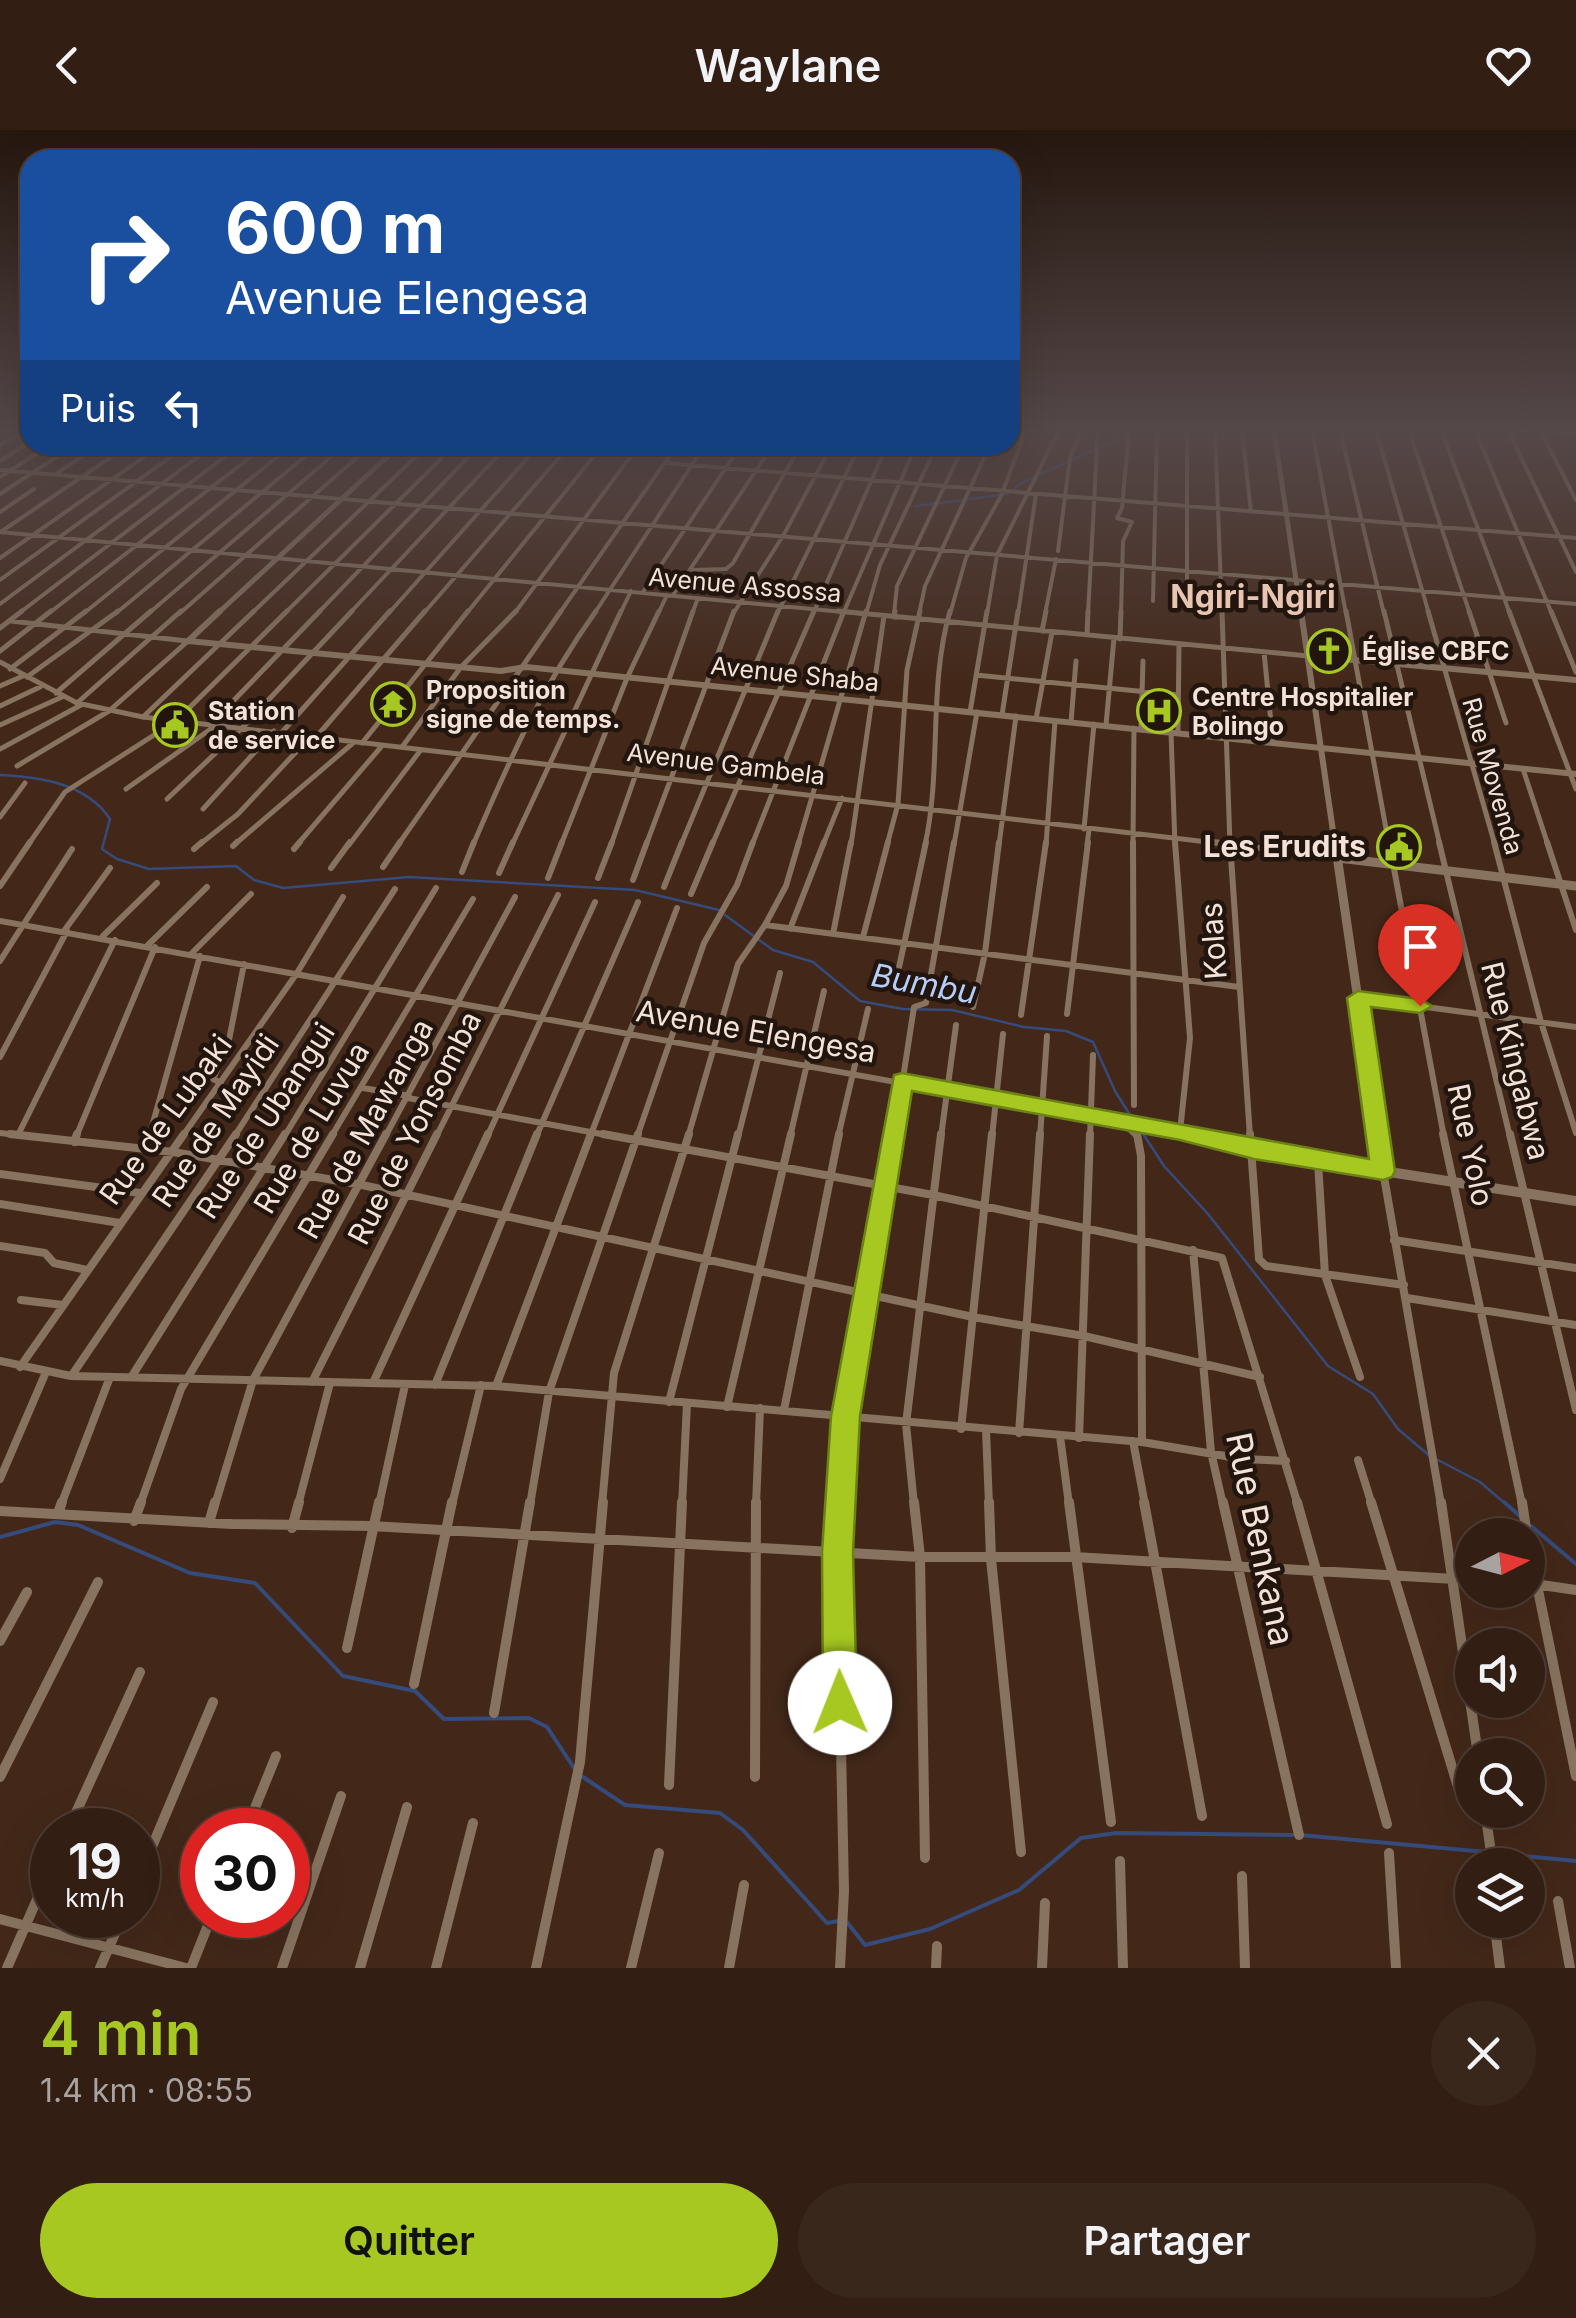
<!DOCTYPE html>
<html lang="fr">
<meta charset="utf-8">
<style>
body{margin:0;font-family:Inter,sans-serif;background:#3a271c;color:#f1f3f6;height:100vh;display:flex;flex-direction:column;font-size:38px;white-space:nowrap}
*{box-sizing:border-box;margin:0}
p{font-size:32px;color:#a8a2a0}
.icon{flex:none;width:55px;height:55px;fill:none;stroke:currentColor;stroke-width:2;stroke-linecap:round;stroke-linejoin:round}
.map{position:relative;height:1838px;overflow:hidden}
.drawer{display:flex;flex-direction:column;background:#321e13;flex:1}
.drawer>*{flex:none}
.banner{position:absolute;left:20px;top:20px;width:1000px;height:305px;border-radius:30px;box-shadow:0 10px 40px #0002,0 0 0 2px #4d3c33;background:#1a4fa0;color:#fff;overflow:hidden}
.needle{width:65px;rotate:84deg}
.controls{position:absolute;left:1455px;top:1388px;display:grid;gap:20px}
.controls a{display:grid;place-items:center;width:90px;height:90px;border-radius:50%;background:#321e13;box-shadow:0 10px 40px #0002,0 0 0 2px #4d3c33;font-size:50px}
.speed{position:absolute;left:30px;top:1678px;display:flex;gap:20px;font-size:50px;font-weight:700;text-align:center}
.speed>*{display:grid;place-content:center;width:130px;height:130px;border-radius:50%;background:#321e13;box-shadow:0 10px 40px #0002,0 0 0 2px #4d3c33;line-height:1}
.speed small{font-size:25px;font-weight:400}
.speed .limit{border:15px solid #d22;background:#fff;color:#111}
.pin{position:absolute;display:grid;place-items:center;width:85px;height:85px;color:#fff;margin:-102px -42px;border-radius:50% 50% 50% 0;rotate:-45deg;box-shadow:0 0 10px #0007}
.pin .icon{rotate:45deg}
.me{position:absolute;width:110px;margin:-55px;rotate:359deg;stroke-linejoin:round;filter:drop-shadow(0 0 8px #0008)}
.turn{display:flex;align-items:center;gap:35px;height:210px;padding:0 40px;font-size:45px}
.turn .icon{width:130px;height:130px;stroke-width:2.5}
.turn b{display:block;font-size:70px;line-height:85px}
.then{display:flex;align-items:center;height:95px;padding:0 40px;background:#0003;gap:20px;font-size:38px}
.round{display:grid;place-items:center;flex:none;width:105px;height:105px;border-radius:52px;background:#3a271c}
.overview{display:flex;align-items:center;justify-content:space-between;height:170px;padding:0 40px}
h1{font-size:60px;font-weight:600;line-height:75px;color:#a6c821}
.action{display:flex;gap:20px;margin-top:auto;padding:20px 40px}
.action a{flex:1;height:115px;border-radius:60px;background:#a6c821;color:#111;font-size:40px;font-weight:600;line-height:115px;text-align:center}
.action a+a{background:#3a271c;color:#f1f3f6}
header{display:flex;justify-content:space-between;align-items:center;height:130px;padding:0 40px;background:#321e13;font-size:45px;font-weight:600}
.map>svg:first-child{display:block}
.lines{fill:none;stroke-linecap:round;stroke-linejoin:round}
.stream-far1{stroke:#344b7c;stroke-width:2.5}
.stream{stroke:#344b7c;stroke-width:4}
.minor-far4{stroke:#87735f;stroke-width:4}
.minor-far3{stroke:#87735f;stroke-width:5}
.minor-far2{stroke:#87735f;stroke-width:6}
.minor-far1{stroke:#87735f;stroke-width:8}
.minor{stroke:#87735f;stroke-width:10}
.tertiary-far3{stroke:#87735f;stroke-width:5}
.tertiary-far2{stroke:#87735f;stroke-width:6}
.tertiary-far1{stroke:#87735f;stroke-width:9}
.tertiary{stroke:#87735f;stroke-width:10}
.route{fill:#a6c821;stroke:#6c8215;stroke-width:2.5}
.labels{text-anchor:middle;stroke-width:9;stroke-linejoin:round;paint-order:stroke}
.far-street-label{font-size:25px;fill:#f4e2d8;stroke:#21150e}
.far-poi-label{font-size:25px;font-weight:bold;fill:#f4e2d8;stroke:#21150e;text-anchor:start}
.poi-label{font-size:30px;font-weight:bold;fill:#f4e2d8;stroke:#21150e;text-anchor:end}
.street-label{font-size:30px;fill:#f4e2d8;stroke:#21150e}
.far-district-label{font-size:32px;font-weight:bold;fill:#e8c5b2;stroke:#21150e}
.water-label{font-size:32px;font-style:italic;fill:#b7cefd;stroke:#21150e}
.near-street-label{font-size:35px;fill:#f4e2d8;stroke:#21150e}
</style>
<header><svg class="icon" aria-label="back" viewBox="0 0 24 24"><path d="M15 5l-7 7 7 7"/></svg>Waylane<svg class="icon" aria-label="heart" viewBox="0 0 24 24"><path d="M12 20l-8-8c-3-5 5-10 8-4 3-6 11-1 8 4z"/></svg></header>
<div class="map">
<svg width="1576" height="1838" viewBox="0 0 1576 1838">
<rect width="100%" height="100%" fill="#432819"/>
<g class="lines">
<path class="stream-far1" d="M916,376L1008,364L1023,352L1138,300
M0,645C40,647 86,653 110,689L102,719L117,729L149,739L236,736L254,750L283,758L409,747L635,760L719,780
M725,785L773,820L813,832L860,871L903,879L952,880L1024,897L1066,901L1093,912L1115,961L1135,993
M1140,999L1164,1036L1208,1084L1328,1236L1373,1264L1398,1299L1431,1327
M1438,1330L1480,1352L1507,1375"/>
<path class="stream" d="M1504,1372L1521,1387
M1531,1396L1576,1434
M0,1407L55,1392L78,1395L190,1443L255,1453L343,1546L415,1561L444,1589L529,1588L547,1597L574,1638
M583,1647L625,1675L720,1683L743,1700L827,1793L839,1791
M1300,1705L1486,1722
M1494,1723L1576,1731
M846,1791L865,1815L930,1799L1019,1760L1081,1708L1116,1703L1292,1705"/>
<path class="minor-far4" d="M1187,300V474
M1215,300L1222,484
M1242,300L1251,382
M1312,300L1346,484
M1340,300L1384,484
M1376,300L1429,484
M1409,300L1470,484
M1441,300L1510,484
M1475,300L1552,484
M1508,300L1576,442
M1531,300L1576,303
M1540,300L1576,370
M0,315L25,300
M0,331L30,312
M665,333L1576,408
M0,340L1576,474
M57,343L100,315
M0,347L50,315
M0,364L75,315
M0,382L34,359
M2,401L129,315
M0,402L864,484
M1058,421L1070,328L1082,300
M0,428L161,315
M693,440L726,439L733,433L801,315
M0,450L187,315
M643,462L741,315
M673,465L773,315
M1153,471L1157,300
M0,474L214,315
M18,484L240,315
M48,484L266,315
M83,484L292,315
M115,484L319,315
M148,484L345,315
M179,484L371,315
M251,484L428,315
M284,484L455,315
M317,484L480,315
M349,484L508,315
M388,484L539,315
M423,484L570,315
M466,484L603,315
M514,484L639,315
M559,484L677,315
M594,484L705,315
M620,484L631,461
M658,484L667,465
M692,484L698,468
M733,484L783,406L832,315
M777,484L860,315
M813,484L887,315
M843,484L916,315
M866,484L880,435L937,315
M894,484L897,456L964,315
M919,484L925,456L990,315
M950,484L966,428L1001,366L1026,300
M987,484L997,425L1059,300
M1018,484L1036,364
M1045,484L1056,429
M1088,484L1098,300
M1121,484L1123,411L1132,392L1117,388L1122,378L1129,300"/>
<path class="minor-far3" d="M838,481L1308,526
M1222,481L1230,715
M1346,481L1389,715
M1384,481L1440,715
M1428,481L1495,715
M1469,481L1506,593
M1509,481L1576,659
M1551,481L1576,542
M894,487L895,481
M11,491L187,511
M0,498L22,481
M1042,501L1046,481
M1087,505L1088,481
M1120,509L1121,481
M0,521L51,481
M1264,522L1273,613
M0,532L77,573L143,587L1233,715
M10,539L86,481
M976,545L1178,565
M27,547L118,481
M0,556L23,546
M56,563L151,481
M77,573L181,481
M0,576L40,557
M970,582L987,481
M1002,585L1018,481
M143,587L254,481
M1036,589L1052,502
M1071,592L1076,531
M211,594L320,481
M0,595L62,567
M1106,595L1114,508
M1141,598L1143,531
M283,601L390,481
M1171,602L1175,715
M1178,602L1179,515
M317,606L425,481
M362,613L468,481
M402,617L461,537L516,481
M0,619L81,575
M17,636L109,581L188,511
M1523,639L1548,715
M126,659L215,596
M167,669L242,598L352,481
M203,679L274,601
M0,687L25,653
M1084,699L1094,594
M28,715L65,662L176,591L287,481
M199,715L238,684L310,607
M234,715L353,613
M297,715L381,617
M349,715L420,621
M398,715L561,481
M473,715C510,629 541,558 596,481
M512,715L621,481
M561,715L627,548L659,481
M611,715L693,481
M646,715L734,481
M681,715L778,481
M712,715L814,481
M752,715L844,481
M798,715L866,481
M823,715L842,668
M851,715L884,486
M887,715L898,674L907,540L920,481
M925,715C942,639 928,557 950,481
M954,715L977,582
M999,715L1016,586
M1046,715L1055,591
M1087,715L1089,700
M1133,715L1134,598"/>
<path class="minor-far2" d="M799,712L786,756L765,795L1239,857
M1133,712L1134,975
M1175,712L1190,908L1180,1001
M1213,712L1338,728
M1230,712L1250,1007
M1389,712L1444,1007
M1439,712L1510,1007
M1494,712L1541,892L1576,1003
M1547,712L1576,800
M233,716L237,712
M194,719L202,712
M294,719L300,712
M383,737L400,712
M331,738L350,712
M462,742L474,712
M499,743L513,712
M548,748L562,712
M598,748L612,712
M633,750L647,712
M0,756L30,712
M664,757L682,712
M691,764L713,712
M0,791L1202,1007
M790,799L824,712
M64,801L110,738
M833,804L851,712
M103,806L157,753
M863,807L888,712
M148,815L207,757
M192,823L251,764
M0,831L72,719
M895,856L926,712
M1358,868L1576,897
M973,877L985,823L999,712
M1067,884L1088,712
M1021,885L1046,712
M0,927L67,801
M221,953L213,949L228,915L244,834
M363,958L409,966
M408,968L617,1007
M1125,995L1138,1007
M0,1003L33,1007
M18,1005L115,810
M76,1007L155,817
M149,1007L200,826
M182,1007L297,843L343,767
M234,1007L395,759
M284,1007L436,758
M331,1007L473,769
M385,1007L515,767
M436,1007L558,765
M487,1007L595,772
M536,1007L638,772
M590,1007L677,778
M637,1007L704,813L737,755L753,712
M688,1007L738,834L765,795
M738,1007L780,843
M790,1007L824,861
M838,1007L868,879
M894,1007L914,877L926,873L954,712
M941,1007L956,895
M992,1007L1003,904
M1040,1007L1047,906
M1090,1007L1093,925"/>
<path class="minor-far1" d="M10,1004L173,1022L362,1055L973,1187L1084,1206L1260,1247
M603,1004L933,1065L1222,1128L1298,1375
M1137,1004L1141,1026L1142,1312
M1192,1004L1254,1020L1383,1041L1441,1375
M1250,1004L1259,1129L1266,1136L1404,1155
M1443,1004L1522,1375
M1510,1004L1576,1280
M74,1012L77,1004
M146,1018L150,1004
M1318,1032L1325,1145L1360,1247
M0,1044L140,1063
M0,1074L120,1093
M1394,1110L1576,1138
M0,1116L45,1123L54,1133L87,1140
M1193,1120L1211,1322L1223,1375
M1407,1168L1576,1195
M21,1170L63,1175
M0,1231L71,1246L496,1256L1142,1312L1243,1329L1286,1331
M20,1237L184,1004
M72,1245L236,1004
M132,1246L285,1004
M312,1252L437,1004
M373,1253L488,1004
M435,1255L537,1004
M496,1256L591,1004
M669,1272L738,1004
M727,1277L791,1004
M784,1280L839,1004
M961,1299L992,1004
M986,1300L989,1375
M1019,1303L1040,1004
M1060,1306L1069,1375
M1079,1308L1090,1004
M1133,1311L1145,1375
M1358,1330L1372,1375
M0,1349L46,1242
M61,1375L110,1247
M140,1375L181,1259L333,1004
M215,1375L253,1250L386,1004
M298,1375L330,1253
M379,1375L405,1255
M452,1375L481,1255
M530,1375L549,1262L638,1004
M602,1375L614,1243L689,1004
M682,1375L687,1274
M756,1375L760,1278
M840,1375L845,1286L895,1004
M914,1375L906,1294L941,1004"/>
<path class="minor" d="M840,1372L837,1423L844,1761L840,1838
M914,1372L920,1427L925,1728
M989,1372L991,1429L1021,1722
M1069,1372L1111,1692
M1144,1372L1202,1686
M1223,1372L1299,1705
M1297,1372L1387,1694
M1371,1372L1459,1660
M1441,1372L1478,1625
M1522,1372L1527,1405
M0,1381L232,1394L371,1396L920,1427H1074L1472,1450
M58,1383L62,1372
M134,1391L141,1372
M209,1393L215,1372
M292,1398L299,1372
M1528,1411L1576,1646
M1528,1453L1576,1460
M0,1511L27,1462
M347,1518L379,1372
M414,1554L452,1372
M494,1583L530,1372
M0,1647L98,1452
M755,1647L756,1372
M669,1655L682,1372
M1485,1680L1491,1723
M68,1700L140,1542
M246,1700L276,1626
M1389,1723L1396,1838
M1120,1731L1123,1838
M1242,1746L1245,1838
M138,1750L213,1572
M1558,1771L1570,1838
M0,1789L186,1838
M1494,1790L1500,1838
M7,1838L52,1735
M100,1838L123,1785
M191,1838L212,1785
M282,1838L341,1666
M360,1838L407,1677
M436,1838L473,1693
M536,1838L580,1632L603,1372
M631,1838L659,1723
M729,1838L744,1755
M936,1838L937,1816
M1042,1838L1045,1773"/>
<path class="tertiary-far3" d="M1274,300L1301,484
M217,484L400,315"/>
<path class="tertiary-far2" d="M1301,481L1335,715
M188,511L501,541L526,537L1576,644
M188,511L220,481
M1308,526L1576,550"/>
<path class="tertiary-far1" d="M1335,712L1378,1007
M1338,728L1576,756"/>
<path class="tertiary" d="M1378,1004L1383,1041L1576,1071"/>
</g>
<linearGradient id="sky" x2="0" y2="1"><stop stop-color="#25160e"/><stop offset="0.54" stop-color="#554849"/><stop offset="1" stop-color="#554849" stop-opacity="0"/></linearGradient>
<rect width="1576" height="557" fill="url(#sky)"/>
<path class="route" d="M1358,861L1420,869L1432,876L1420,883L1371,877L1395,1041L1392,1047L1383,1050L1254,1029L1180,1010L912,961L860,1286L853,1422L857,1573L852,1585L840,1590L828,1585L823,1573L822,1422L831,1286L894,945L902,943L1369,1029L1347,868Z"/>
<defs>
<g id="church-ring" transform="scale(2.25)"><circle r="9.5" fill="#21150e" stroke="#a6c821" stroke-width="1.5"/><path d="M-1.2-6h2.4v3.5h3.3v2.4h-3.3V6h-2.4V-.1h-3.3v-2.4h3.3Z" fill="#a6c821"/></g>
<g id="temple-ring" transform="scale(2.25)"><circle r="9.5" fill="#21150e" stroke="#a6c821" stroke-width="1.5"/><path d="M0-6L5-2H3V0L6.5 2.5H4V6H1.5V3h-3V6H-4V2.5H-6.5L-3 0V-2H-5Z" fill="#a6c821"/></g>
<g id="hospital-ring" transform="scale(2.25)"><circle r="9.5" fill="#21150e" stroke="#a6c821" stroke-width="1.5"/><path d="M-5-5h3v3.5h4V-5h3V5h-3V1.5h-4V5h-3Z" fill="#a6c821"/></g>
<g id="civic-ring" transform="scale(2.25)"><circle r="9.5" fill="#21150e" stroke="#a6c821" stroke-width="1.5"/><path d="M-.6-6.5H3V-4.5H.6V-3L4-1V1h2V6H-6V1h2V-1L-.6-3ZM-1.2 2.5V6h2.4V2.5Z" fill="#a6c821"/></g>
</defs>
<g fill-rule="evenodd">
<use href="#church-ring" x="1329" y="521"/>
<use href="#temple-ring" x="393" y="574"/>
<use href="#hospital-ring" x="1159" y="581"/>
<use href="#civic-ring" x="175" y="595"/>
<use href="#civic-ring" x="1399" y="717"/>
</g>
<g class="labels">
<g class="far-street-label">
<text transform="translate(745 455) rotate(5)" y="9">Avenue Assossa</text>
<text transform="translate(795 544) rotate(6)" y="9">Avenue Shaba</text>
<text transform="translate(726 634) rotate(7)" y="9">Avenue Gambela</text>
<text transform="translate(1493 646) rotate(74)" y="9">Rue Movenda</text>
</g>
<g class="far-poi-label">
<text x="1362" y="530">Église CBFC</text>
<text x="426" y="569">Proposition<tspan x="426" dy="29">signe de temps.</tspan></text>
<text x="1192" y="576">Centre Hospitalier<tspan x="1192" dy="29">Bolingo</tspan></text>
<text x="208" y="590">Station<tspan x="208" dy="29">de service</tspan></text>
</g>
<g class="poi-label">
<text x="1366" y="727">Les Erudits</text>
</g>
<g class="street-label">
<text transform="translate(1214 811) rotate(-94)" y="10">Kolas</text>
<text transform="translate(756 902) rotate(10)" y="10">Avenue Elengesa</text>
<text transform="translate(1515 931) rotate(76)" y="10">Rue Kingabwa</text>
<text transform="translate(166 990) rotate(-54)" y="10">Rue de Lubaki</text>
<text transform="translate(216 991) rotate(-56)" y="10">Rue de Mayidi</text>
<text transform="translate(266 991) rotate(-57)" y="10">Rue de Ubangui</text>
<text transform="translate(312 998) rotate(-59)" y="10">Rue de Luvua</text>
<text transform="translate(415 998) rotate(-63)" y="10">Rue de Yonsomba</text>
<text transform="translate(366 999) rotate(-61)" y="10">Rue de Mawanga</text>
<text transform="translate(1470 1015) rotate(78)" y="10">Rue Yolo</text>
</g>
<g class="far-district-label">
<text x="1253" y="478">Ngiri-Ngiri</text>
</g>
<g class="water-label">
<text transform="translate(924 854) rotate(10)" y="11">Bumbu</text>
</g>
<g class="near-street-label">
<text transform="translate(1260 1409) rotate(78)" y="12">Rue Benkana</text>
</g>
</g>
</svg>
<div class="controls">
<a><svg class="needle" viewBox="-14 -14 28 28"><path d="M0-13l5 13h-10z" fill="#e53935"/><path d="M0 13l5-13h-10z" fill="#a8a2a0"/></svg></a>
<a><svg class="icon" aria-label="sound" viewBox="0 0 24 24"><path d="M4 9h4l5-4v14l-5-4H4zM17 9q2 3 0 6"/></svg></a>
<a><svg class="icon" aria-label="search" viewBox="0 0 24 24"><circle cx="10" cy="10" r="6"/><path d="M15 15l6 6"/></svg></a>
<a><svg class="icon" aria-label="layers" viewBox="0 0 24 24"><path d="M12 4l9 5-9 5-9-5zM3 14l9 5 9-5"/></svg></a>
</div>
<div class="speed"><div>19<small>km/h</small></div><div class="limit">30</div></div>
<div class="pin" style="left:1420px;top:876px;background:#d93025"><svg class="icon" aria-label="arrive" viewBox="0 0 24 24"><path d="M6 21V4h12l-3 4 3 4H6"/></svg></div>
<svg class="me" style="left:840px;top:1573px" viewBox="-20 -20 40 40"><circle r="19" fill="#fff"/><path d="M0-13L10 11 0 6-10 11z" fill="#a6c821"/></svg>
<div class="banner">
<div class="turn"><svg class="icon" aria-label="right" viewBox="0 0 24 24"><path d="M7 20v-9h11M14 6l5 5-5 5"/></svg><div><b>600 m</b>Avenue Elengesa</div></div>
<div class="then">Puis<svg class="icon" aria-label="left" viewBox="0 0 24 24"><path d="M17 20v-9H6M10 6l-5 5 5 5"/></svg></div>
</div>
</div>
<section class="drawer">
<div class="overview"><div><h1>4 min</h1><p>1.4 km · 08:55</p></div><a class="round"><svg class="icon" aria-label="close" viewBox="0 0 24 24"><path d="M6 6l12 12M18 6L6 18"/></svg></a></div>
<div class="action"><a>Quitter</a><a>Partager</a></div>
</section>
